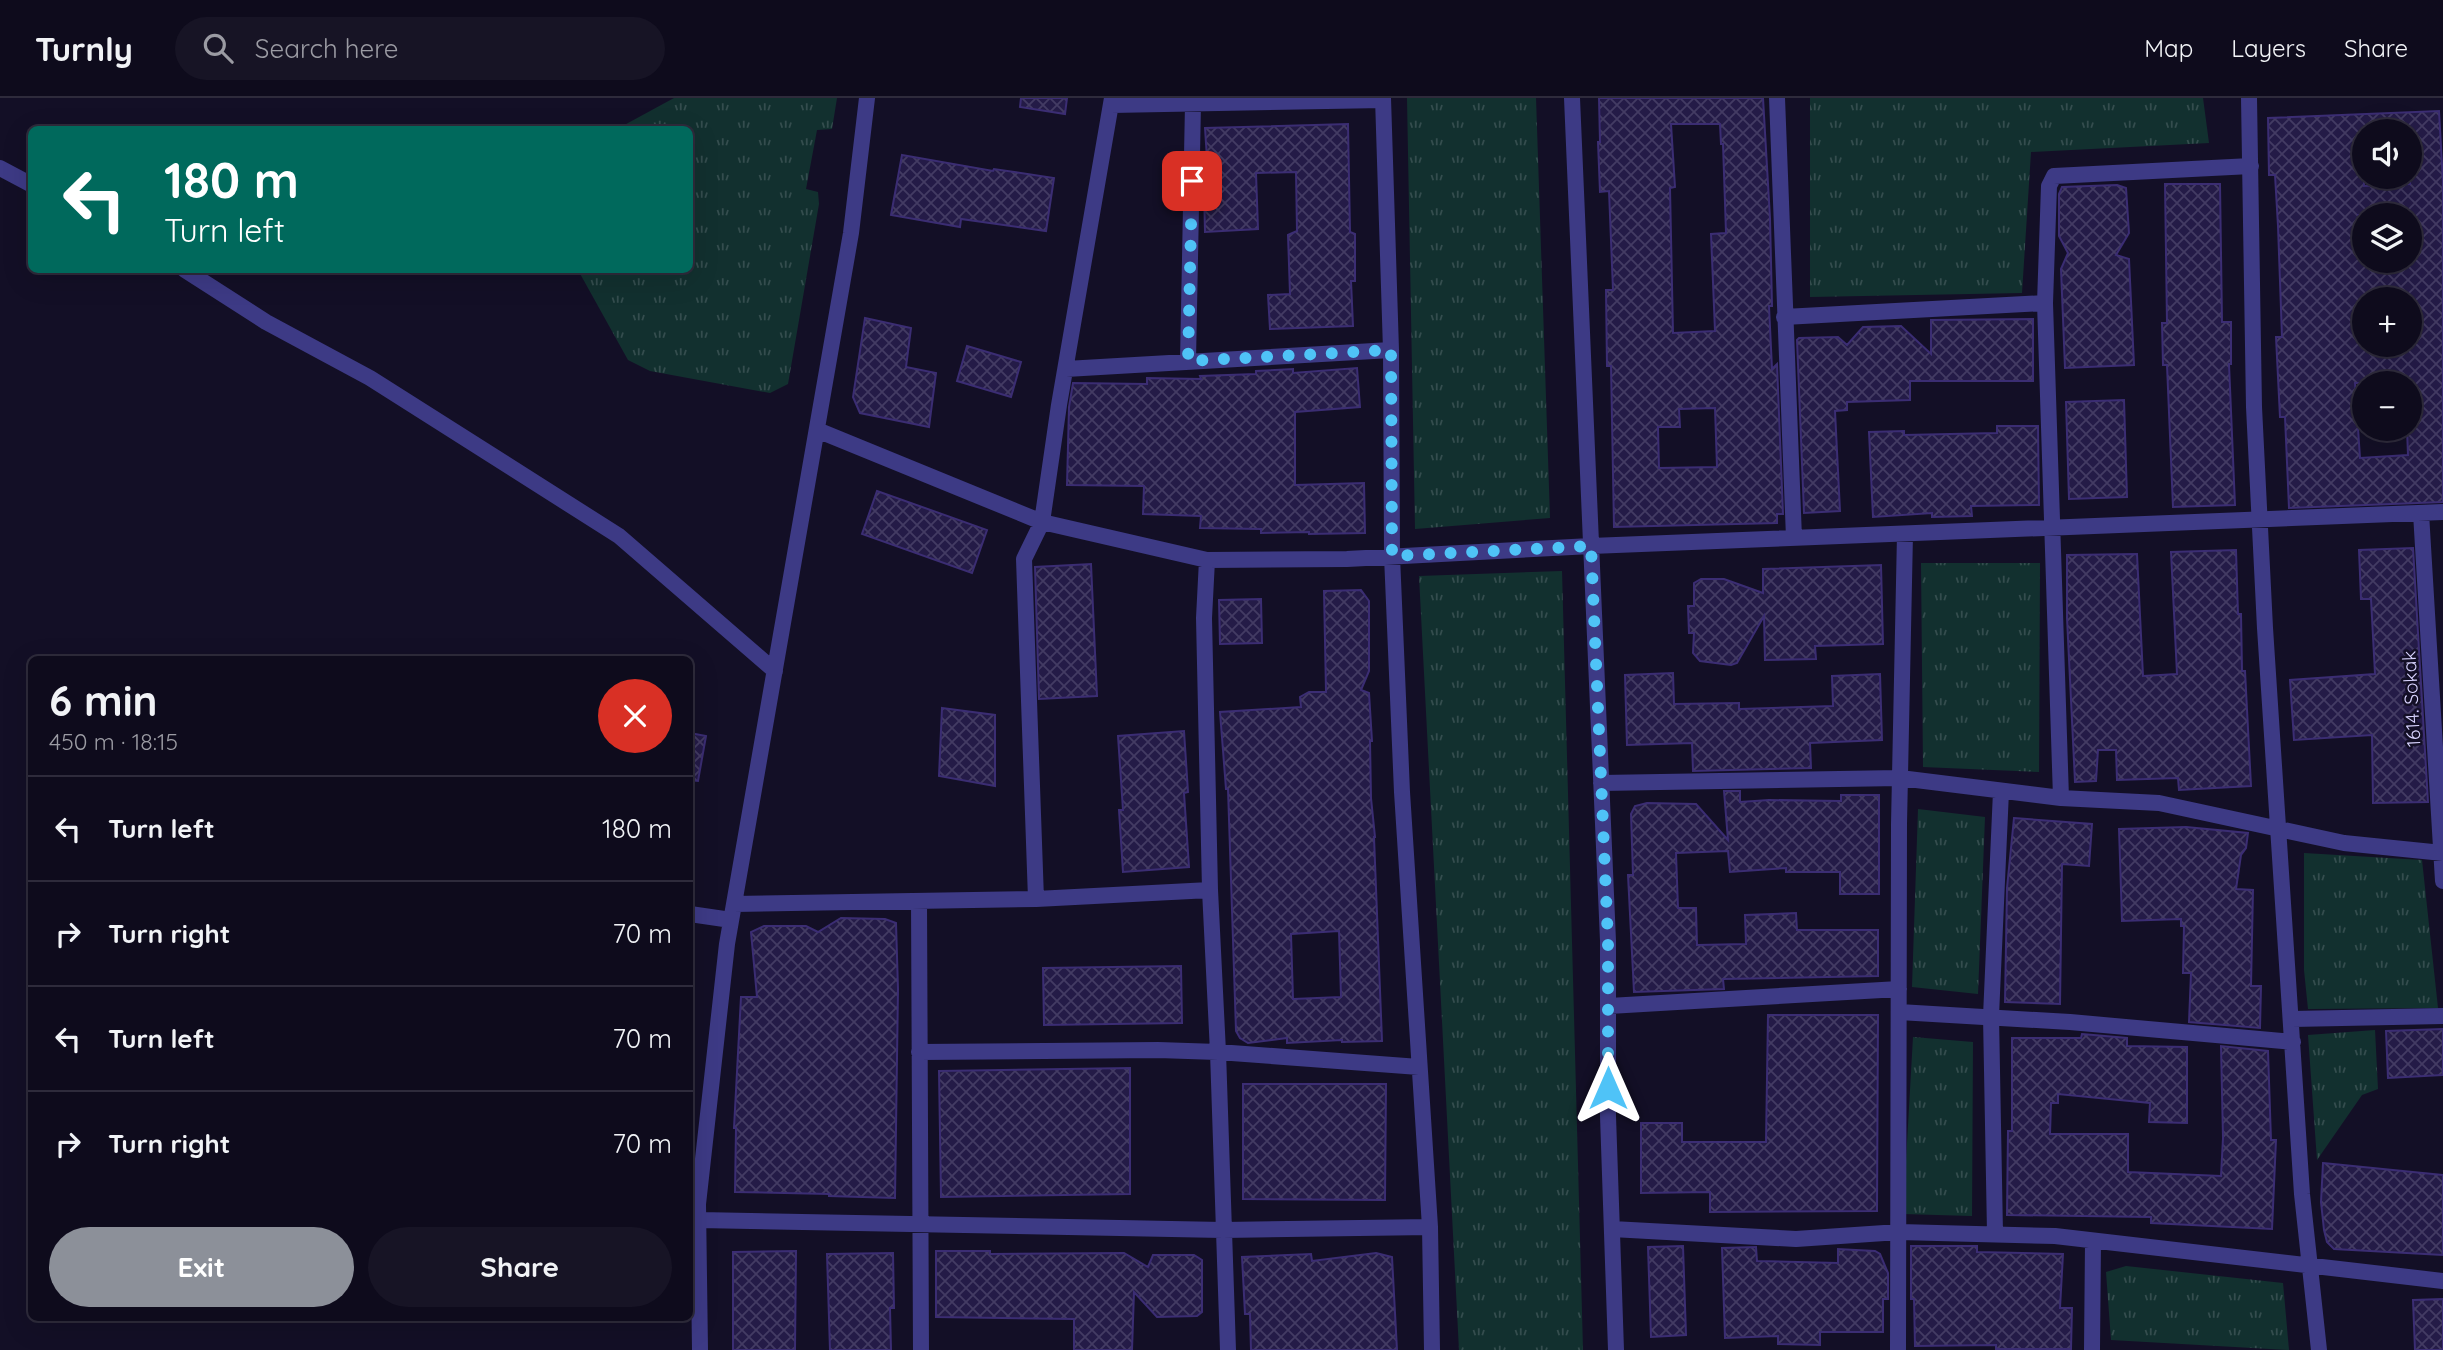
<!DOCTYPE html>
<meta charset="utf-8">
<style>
body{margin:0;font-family:Quicksand,sans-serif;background:#171425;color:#f1f3f6;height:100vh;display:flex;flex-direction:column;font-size:26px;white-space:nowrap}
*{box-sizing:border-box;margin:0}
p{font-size:23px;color:#9b9ba3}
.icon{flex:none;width:38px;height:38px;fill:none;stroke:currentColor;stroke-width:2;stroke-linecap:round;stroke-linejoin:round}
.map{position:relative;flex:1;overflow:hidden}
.side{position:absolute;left:28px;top:558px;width:665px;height:665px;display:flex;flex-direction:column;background:#0e0b1c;border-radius:10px;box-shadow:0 7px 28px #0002,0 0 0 2px #2e2b3b}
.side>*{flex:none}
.guide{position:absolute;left:28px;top:28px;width:665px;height:147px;border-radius:10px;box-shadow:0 7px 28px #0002,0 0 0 2px #2e2b3b;background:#00695c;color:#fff;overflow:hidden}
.tools{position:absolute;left:2352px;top:21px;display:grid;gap:14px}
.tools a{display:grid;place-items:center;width:70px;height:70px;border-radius:50%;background:#0e0b1c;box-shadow:0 7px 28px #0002,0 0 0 2px #2e2b3b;font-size:35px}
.pin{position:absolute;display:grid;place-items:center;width:60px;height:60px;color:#fff;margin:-30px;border-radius:14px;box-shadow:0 4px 10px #0006}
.me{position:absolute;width:77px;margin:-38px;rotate:0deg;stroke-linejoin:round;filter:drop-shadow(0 0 5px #0008)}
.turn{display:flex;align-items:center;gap:24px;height:147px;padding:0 21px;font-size:32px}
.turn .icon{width:91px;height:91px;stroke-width:2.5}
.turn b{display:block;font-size:49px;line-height:60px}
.round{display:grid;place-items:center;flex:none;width:74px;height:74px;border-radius:37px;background:#171425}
.overview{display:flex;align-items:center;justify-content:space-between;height:119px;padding:0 21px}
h1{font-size:42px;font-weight:800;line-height:52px}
.primary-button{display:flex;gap:14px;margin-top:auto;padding:14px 21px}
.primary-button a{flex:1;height:80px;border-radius:42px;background:#8c9099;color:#fff;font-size:28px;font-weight:800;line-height:80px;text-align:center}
.primary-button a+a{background:#171425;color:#f1f3f6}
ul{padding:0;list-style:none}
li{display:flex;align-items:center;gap:21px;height:105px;padding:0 21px;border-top:2px solid #2e2b3b}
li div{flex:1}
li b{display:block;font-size:26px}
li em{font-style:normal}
header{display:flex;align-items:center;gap:42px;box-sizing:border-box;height:98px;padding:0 35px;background:#0e0b1c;border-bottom:2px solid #2e2b3b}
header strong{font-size:33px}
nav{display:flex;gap:38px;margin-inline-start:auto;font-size:24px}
.search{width:490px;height:63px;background:#171425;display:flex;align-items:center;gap:18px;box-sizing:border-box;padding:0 24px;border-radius:38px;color:#9b9ba3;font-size:26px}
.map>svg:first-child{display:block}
.park{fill:url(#park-tufts)}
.building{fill:url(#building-cross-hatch);stroke:#3b2d73;stroke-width:2;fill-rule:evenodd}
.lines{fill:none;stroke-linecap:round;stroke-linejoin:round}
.street{stroke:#3d3a85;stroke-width:16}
.route{stroke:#4fc3f7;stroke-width:12;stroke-dasharray:0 21.6}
.labels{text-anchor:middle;stroke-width:5;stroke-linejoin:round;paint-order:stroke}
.street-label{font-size:19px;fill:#d9d4ff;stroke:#130f26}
</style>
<header>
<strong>Turnly</strong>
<div class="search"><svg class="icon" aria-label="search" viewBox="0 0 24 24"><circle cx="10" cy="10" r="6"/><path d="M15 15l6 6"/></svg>Search here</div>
<nav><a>Map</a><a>Layers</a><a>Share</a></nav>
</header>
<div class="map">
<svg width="2443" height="1252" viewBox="0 0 2443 1252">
<defs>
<pattern id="park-tufts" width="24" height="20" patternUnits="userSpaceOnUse" patternTransform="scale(1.75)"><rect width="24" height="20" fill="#12302f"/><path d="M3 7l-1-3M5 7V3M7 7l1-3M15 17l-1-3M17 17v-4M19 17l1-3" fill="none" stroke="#344d4e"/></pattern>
<pattern id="building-cross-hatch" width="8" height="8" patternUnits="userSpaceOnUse" patternTransform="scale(1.75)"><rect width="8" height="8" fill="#241b47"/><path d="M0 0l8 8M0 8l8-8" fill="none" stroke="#433b63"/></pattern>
</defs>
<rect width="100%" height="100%" fill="#130f26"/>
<path class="park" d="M674,0H837L832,31L817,32L806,91L818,94L819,106L788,286L770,295L650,273L628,262L578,172H690V32L617,31Z
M1407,0H1536L1550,420L1415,431Z
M1810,0H2203L2209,45L2031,54L2022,195L1810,199Z
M1921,465H2040L2039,674L1923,669Z
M1562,473L1583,1252H1459L1419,478Z
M1918,711L1985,719L1978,896L1912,889Z
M2304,755L2422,762L2438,910L2308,911L2304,872Z
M2375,932L2378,991L2362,997L2317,1062L2308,937Z
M1913,939L1973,944L1972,1118L1903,1116Z
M2126,1168L2283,1185L2289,1252L2111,1242L2106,1174Z"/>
<path class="building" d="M1021,0H1067L1065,16L1020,9Z
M1599,0H1763L1770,120L1772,208H1769L1772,271L1777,266L1783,416H1777V425L1614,429L1611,268H1607L1606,192H1613L1609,93L1600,94L1598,44H1600ZM1671,26H1720L1721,46H1723L1726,135L1711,136L1715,233L1673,235L1670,90L1675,89ZM1715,310L1717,369L1659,370L1658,329H1680L1679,311Z
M2439,13L2443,84V404L2289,410L2285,319H2280L2276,239H2282L2278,128L2275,77H2269L2268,20ZM2364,33H2410V86L2364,88ZM2358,117H2410V163H2360ZM2361,201H2410V247H2363ZM2355,285H2410V331H2407L2408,357L2360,360Z
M1348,26L1350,134L1355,136V183H1351L1353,228L1270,231L1268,197L1290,196L1288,137L1297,133L1296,74L1256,75L1258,131L1205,134L1204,92H1209L1205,30Z
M902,57L993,73L994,71L1054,80L1046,133L961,121L960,129L891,117Z
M2165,86H2220L2222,224H2231V266H2229L2235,407L2173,409L2167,267H2163L2162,225H2167Z
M2117,87L2126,90L2129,135L2116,157L2129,161L2134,267L2065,270L2061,171L2068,155L2059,138V96L2062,89Z
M865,220L911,230L906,269L936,275L929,329L860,315L853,299Z
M2033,221V283H1910V302L1847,304V312L1835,313L1840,413L1804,415L1797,242L1799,240L1838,239L1847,247L1863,229L1901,228L1931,256V222Z
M967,248L1021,264L1011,299L957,283Z
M1357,270L1360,309L1295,314V387L1364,385L1365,435L1309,436V434L1261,435V431L1200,430L1201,418L1143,416L1144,388L1067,387L1069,309L1073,285L1147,286V280L1201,281L1200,278L1256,276V273L1293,271V275Z
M2124,302L2127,399L2069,401L2066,304Z
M1997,328H2038L2039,407L1971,408L1972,418L1932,419V415L1873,419L1869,334L1904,333V337L1997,335Z
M877,393L987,432L972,475L862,436Z
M2413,450L2428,704L2373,705L2372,637L2294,642L2290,582L2375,576L2371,501H2361L2359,452Z
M2236,452L2238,516H2241L2242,573H2245L2251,688L2179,692L2178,680L2117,682L2116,652H2098L2096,683L2075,684L2067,520V457L2137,456L2143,578L2177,576L2171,454Z
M1091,466L1097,598L1039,601L1035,469Z
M1881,467L1883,546L1815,548L1816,561L1765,562L1764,518L1737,565L1731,567L1700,563L1693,555L1694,535H1689L1688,508H1694V485L1701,481H1724L1763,495V471Z
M1361,492L1369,503V573L1361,592L1369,595L1372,643H1370L1371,700L1375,739H1374L1382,943L1342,944V942L1287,945V940L1248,945L1240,940L1236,933L1228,691H1226L1220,614L1301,609L1300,599L1309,594H1326L1324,493ZM1339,833L1341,899L1293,901L1291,836Z
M1261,501L1262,545L1220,546L1219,502Z
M1673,575L1674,606L1739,605V611L1833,608L1832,578L1880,576L1882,642L1810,645L1811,670L1693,673L1692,645L1627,647L1625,577Z
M942,610L995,617V688L939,678Z
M1184,633L1188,694L1184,695L1189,769L1123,774L1119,712H1123L1118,638Z
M690,635L706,638L698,683L690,682Z
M1724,693H1740V704L1769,702L1841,703V697H1879V796H1840V774H1786V770L1730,774L1728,753L1676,755L1678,810H1696L1697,847L1746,846L1745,817L1796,815L1797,832H1878V878L1723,881L1724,891L1634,894L1628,777H1633L1631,716L1635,708L1647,705L1696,706L1728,742Z
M2014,720L2092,726L2089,768L2062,766L2060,906L2005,904L2007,790Z
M2186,729L2248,735L2246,750L2241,757L2236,791L2253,792L2251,888H2261L2260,930L2189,924L2191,875H2183L2184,828H2181V821L2122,823L2119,731Z
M841,820L885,821L896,825L898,891L895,1100L829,1098V1096L735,1094L736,1030H734L741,899H757L751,834L764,828H806L818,834Z
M1181,868L1182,925L1044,927L1043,870Z
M1768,917H1878L1877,1113L1710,1114V1094L1641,1095V1025H1682V1044H1766Z
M2443,931V977L2388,980L2386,933Z
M2082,936L2127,940V948L2187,949V1025L2149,1024L2150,1005L2058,996V1005H2051L2050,1036H2128V1074L2221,1078L2223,1040L2221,948L2268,953L2271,1042H2276L2272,1131L2151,1125V1119L2007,1117L2008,1033H2012V940H2081Z
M1130,970V1096L941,1099L939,973Z
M1243,986H1386L1385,1102L1243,1101Z
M2323,1065L2443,1077V1157L2334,1151L2327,1144L2324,1132L2321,1104Z
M1683,1148L1686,1237L1651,1239L1648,1149Z
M1911,1148H1977V1154L2063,1156L2060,1210H2072L2071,1251H1996V1247L1915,1248L1914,1201H1911Z
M1756,1149L1757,1163L1838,1165V1151L1875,1153L1880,1156L1888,1175V1201H1883V1234H1820V1247L1778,1246V1238L1725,1240L1722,1150Z
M796,1153L795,1252H733V1154Z
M936,1153H990V1156L1124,1155L1148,1169L1153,1157H1194L1202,1162V1214L1197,1218L1157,1219L1134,1194L1132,1252H1074V1221L936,1219Z
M893,1155L894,1210H890L891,1252H830L827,1156Z
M1376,1155L1392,1159L1397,1252H1251L1250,1216H1245L1242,1159L1311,1156L1312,1163Z
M2443,1201V1252H2415L2413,1202Z"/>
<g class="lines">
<path class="street" d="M1383,0L1391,252L1392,458L1402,694L1430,1129L1432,1252
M1572,0L1608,843V1018L1616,1252
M1777,0L1794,440
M2249,0L2254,309L2265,530L2302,1096L2319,1252
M1111,7L1383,2
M0,70L32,87
M185,172L266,224L370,280L619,438L775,573
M1784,219L2045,205
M1188,263L1193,6
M1066,271L1391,252
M817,332L1042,424L1207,462L1347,461L1591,448L2443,414
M2421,415L2443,783
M1207,462L1204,520L1210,792L1218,954L1228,1252
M1601,685L1900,680L2061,700L2159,705L2344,745L2443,755
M2061,700L2045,205L2049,88L2054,78L2251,68
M1036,801L1024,461L1042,424L1059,307L1112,0
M919,803L921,1252
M734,806L1036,801L1210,792
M690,816L731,822
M1609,908L1899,891
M1899,914L2070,924L2293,944
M2292,921L2443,918
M919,954L1158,952L1218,954L1419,969
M699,1122L1223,1132L1430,1129
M1612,1131L1796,1141L1899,1134L2055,1138L2443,1183
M1995,1135L1991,918L2001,693
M700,1252L698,1106L727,846L851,135L867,0
M1898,1252L1899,726L1905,436
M2092,1252L2093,1144"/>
</g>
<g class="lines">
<path class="route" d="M1192,83L1188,263L1391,252L1392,458L1591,448L1608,843V990"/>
</g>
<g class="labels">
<g class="street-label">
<text transform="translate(2411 601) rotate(-93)" y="7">1614. Sokak</text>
</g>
</g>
</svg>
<div class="tools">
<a><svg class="icon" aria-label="sound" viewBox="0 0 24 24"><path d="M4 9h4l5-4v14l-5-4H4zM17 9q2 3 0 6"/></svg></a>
<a><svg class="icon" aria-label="layers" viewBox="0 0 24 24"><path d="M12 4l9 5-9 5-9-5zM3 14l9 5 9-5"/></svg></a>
<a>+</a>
<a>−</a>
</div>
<div class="pin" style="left:1192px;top:83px;background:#d93025"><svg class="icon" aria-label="arrive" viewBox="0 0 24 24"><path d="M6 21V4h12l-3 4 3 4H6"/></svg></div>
<svg class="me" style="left:1608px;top:990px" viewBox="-20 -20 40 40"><path d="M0-17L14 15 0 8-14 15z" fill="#4fc3f7" stroke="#fff" stroke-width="4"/></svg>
<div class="guide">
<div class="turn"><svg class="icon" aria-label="left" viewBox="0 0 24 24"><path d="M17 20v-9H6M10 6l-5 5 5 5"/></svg><div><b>180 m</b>Turn left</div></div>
</div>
<section class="side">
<div class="overview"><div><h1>6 min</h1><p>450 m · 18:15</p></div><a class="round" style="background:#d93025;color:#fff"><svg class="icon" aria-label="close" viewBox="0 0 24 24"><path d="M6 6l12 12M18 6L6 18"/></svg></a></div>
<ul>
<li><svg class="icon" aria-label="left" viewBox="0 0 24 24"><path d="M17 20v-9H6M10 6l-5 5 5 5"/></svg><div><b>Turn left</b></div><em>180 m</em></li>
<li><svg class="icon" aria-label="right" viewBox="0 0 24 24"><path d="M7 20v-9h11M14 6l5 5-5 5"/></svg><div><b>Turn right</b></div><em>70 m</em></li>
<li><svg class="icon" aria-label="left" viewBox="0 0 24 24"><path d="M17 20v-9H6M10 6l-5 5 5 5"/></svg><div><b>Turn left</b></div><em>70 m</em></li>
<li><svg class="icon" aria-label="right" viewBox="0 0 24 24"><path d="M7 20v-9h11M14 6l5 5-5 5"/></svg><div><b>Turn right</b></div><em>70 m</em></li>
</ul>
<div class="primary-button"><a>Exit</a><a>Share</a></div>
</section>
</div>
